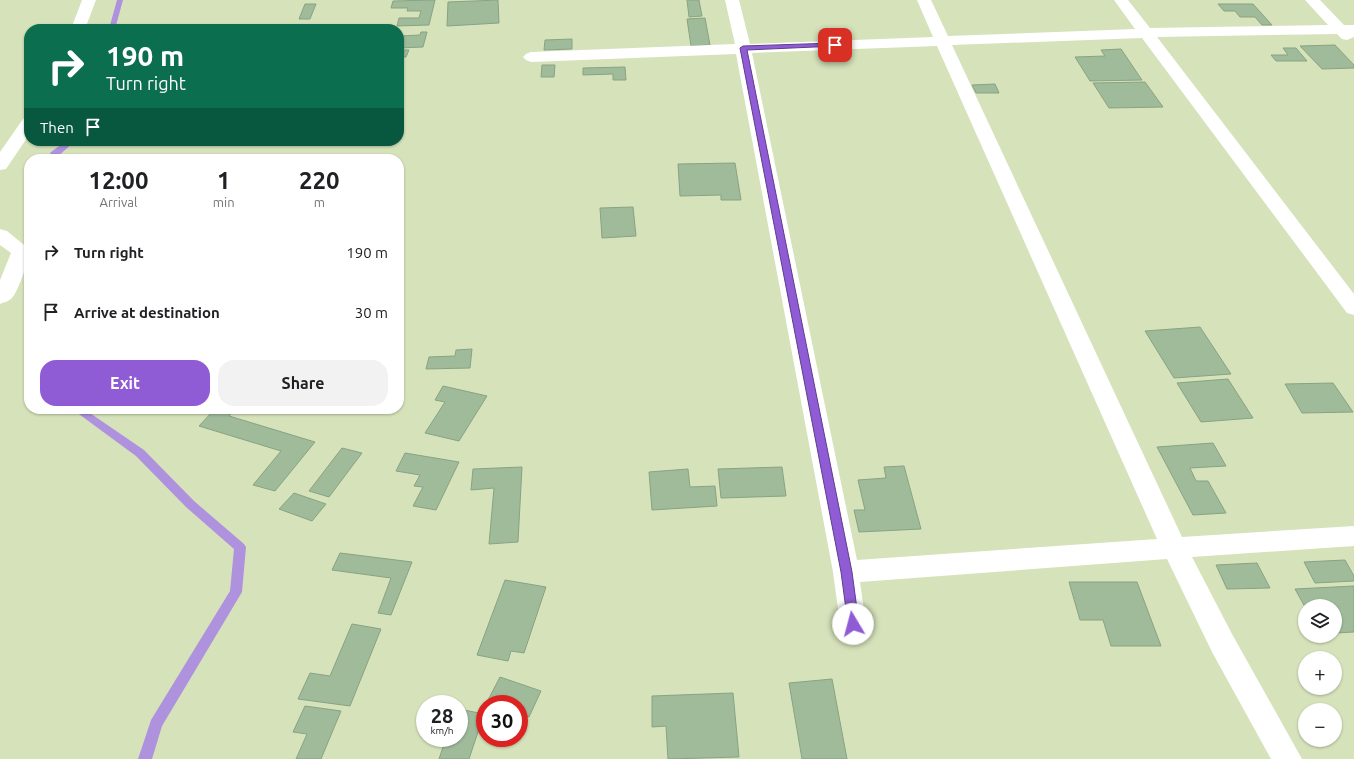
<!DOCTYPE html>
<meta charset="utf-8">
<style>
body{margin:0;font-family:Ubuntu,sans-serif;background:#f2f2f2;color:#202124;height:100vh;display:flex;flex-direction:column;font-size:15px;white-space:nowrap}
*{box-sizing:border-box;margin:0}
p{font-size:13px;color:#757577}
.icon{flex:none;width:22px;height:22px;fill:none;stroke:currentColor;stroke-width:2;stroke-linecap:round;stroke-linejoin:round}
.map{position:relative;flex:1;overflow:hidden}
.drawer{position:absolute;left:24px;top:154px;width:380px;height:260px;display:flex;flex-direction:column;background:#fff;border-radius:16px;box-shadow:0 1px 3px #0004}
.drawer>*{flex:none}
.guide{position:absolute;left:24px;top:24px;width:380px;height:122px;border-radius:16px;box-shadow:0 1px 3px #0004;background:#0b6e4f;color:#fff;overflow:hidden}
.controls{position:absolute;left:1298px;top:599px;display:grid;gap:8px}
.controls a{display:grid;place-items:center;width:44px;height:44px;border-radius:50%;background:#fff;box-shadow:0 1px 3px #0004;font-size:20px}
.speed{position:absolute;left:416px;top:695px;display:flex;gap:8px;font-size:20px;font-weight:700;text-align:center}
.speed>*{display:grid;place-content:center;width:52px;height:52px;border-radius:50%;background:#fff;box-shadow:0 1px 3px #0004;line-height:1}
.speed small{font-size:10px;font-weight:400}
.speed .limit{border:6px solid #d22;background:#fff;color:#111}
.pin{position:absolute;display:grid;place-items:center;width:34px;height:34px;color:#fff;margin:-17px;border-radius:8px;box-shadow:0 2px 6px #0006}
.me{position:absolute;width:44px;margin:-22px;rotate:352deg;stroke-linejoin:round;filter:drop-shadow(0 0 3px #0008)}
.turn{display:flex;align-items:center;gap:14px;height:84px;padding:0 16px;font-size:18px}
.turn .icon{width:52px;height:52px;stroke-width:2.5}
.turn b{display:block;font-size:28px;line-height:34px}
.then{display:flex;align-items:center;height:38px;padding:0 16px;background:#0003;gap:8px;font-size:15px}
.eta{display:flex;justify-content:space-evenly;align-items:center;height:68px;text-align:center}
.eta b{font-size:24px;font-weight:600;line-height:28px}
.primary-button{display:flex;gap:8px;margin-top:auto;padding:8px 16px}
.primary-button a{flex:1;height:46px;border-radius:16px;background:#905cd5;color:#fff;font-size:16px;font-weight:600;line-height:46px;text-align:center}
.primary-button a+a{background:#f2f2f2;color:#202124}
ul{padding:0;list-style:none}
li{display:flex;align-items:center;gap:12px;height:60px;padding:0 16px}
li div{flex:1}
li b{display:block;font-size:15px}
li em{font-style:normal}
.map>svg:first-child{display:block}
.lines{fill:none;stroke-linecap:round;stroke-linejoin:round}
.stream{fill:#ae92dd;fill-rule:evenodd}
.building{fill:#9fbb9a;stroke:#88a383}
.minor{fill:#fff;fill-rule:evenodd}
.route{fill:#905cd5;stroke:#5e3c8a}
</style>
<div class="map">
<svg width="1354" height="759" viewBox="0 0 1354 759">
<rect width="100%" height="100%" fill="#d6e2ba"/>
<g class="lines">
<path class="stream" d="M117,0H123L115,29H109Z
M66,141H75L55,159H47L51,152Z
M72,409H84L144,450L194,501L244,544L246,547L242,592L162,726L152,759H138L151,720L230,591L234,549L186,507L136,456Z"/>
</g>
<path class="building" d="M435,0L429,25L397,26L399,18H419L421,11H407L408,8H391L393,1Z
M498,0L499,23L447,26L448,2Z
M687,0H699L702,16L689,17Z
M305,4H316L310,19H299Z
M1218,4H1253L1272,25H1262L1255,17H1240L1235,11H1224Z
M705,18L710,45L691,46L687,19Z
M272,25L271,29H250L252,26Z
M421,32H427L423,47L399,48L401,36L420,35Z
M572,39V49L544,50L545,40Z
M1335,45L1354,65V68L1322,69L1300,46Z
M1283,48H1296L1307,61H1276L1271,55H1288Z
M1121,49L1142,80L1090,81L1075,57L1105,56L1101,50Z
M399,50H409L406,57H399Z
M542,65H555L554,77H541Z
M625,67L626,80H613V74L583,75V68Z
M1145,82L1163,107L1109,108L1093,83Z
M995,84L999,93H976L972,85Z
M110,141H126L125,144H109Z
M146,155H163L161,159H144Z
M735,163L741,200H721V195L680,196L678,164Z
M633,207L636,236L602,238L600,208Z
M1200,327L1231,374L1174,378L1145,331Z
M472,349L470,368L426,369L429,357L455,356L456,350Z
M1228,379L1253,418L1201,422L1177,383Z
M1333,383L1353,412L1302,413L1285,384Z
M443,386L487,396L459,441L425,433L445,402L435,400Z
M215,409H236L229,416L315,442L275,491L253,485L281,451L199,426Z
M1213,443L1226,466L1190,468L1196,481H1208L1226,513L1193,515L1157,447Z
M342,448L362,453L329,497L309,491Z
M405,453L459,462L436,510L413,506L423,487L414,486L420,475L396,471Z
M904,466L921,529L859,532L854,510H865L858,480L886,478L884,467Z
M522,467L518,542L489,544L494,488L471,490L473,469Z
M782,467L786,496L721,498L718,469Z
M688,469L690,487L715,486L717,506L652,510L649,472Z
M294,493L326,504L312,521L279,509Z
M340,553L412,562L391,615L378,613L391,578L332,570Z
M1345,560L1354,576V581L1315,583L1304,562Z
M1257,563L1270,588L1227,589L1216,565Z
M505,580L546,587L524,653L511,651L508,661L477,655Z
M1069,582H1137L1161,646H1111L1103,620H1080Z
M1354,586V632L1335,633V606L1305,607L1295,589Z
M352,624L381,629L350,706L298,699L310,673L330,676Z
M500,677L541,691L529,717L519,714V704L487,702Z
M832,679L847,759H802L789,683Z
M733,693L739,757L668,759L666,726L652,727V696Z
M305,706L341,711L321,759H296L307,734L293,732Z
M459,709L484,714L469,759H439L446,738H459Z"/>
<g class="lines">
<path class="minor" d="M82,0H96L85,29H71Z
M725,0H739L750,44L933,37L917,0H931L948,36L1135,29L1114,0H1128L1150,28L1328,25L1305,0H1320L1344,25H1354V37L1347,40L1342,39L1337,34L1157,37L1354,294V315L1347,313L1142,38L952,45L1182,537L1354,526V546L1192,557L1232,634L1302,759H1271L1212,652L1167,559L860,582L866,624L863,632L853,636L843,632L840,624L833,572L736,54L531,62L526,60L523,57L526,54L531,52L735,44ZM937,46L1157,539L857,560L752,53Z
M29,118V135L6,169L0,170V152L23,119Z
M0,229L7,231L29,249C29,260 19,290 12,298C8,302 4,302 0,304V280L11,253L0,245Z"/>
</g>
<path class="route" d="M835,43L838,45L837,46L747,50L852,572L859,624L857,628L853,629L849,628L848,624L841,572L740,48L743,46Z"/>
</svg>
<div class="controls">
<a><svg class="icon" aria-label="layers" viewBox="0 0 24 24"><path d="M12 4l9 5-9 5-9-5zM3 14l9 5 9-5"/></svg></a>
<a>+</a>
<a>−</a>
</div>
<div class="speed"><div>28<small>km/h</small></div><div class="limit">30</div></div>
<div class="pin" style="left:835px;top:45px;background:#d93025"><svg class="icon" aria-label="arrive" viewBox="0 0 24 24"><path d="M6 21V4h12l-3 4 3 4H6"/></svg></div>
<svg class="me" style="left:853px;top:624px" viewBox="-20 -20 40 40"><circle r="19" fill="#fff"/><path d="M0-13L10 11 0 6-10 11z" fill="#905cd5"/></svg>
<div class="guide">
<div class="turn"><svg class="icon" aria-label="right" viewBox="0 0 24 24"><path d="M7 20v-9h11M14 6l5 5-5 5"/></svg><div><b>190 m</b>Turn right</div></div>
<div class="then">Then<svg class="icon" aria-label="arrive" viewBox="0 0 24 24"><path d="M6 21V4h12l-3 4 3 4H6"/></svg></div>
</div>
<section class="drawer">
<div class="eta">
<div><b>12:00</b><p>Arrival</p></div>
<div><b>1</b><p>min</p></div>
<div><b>220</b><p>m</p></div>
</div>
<ul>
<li><svg class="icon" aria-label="right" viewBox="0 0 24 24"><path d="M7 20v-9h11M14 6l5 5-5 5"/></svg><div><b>Turn right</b></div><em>190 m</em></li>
<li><svg class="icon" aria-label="arrive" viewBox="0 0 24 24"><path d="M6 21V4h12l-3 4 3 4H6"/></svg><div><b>Arrive at destination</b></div><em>30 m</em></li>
</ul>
<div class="primary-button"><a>Exit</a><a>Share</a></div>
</section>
</div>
